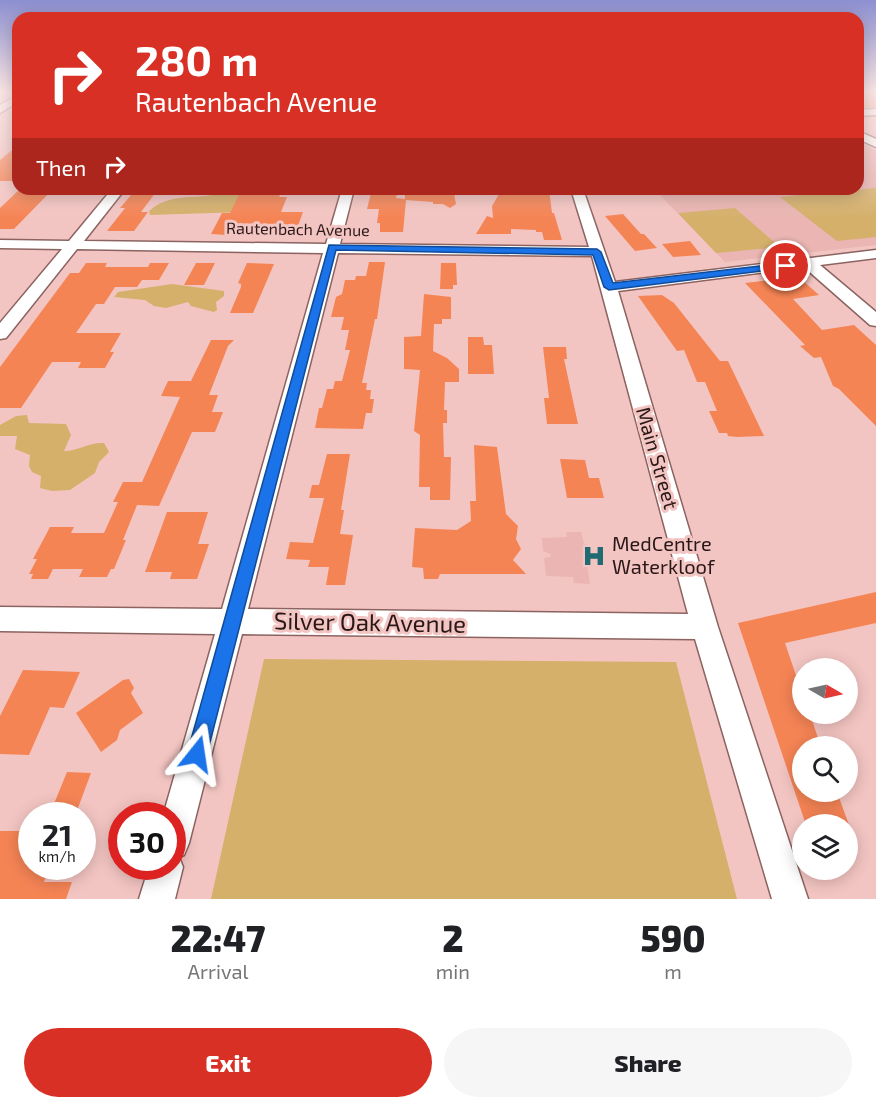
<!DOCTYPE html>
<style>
body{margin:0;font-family:"Exo 2",sans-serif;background:#f6f6f6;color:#202124;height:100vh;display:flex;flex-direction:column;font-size:22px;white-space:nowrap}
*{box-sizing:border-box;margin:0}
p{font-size:20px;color:#757577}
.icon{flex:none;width:33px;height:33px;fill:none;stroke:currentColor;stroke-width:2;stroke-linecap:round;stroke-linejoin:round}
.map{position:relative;height:899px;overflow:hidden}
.panel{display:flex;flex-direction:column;background:#fff;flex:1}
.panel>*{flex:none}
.hud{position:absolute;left:12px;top:12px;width:852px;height:183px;border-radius:18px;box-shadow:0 3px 15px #0003;background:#d93025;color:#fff;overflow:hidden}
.needle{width:39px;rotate:99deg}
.buttons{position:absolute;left:792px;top:658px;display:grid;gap:12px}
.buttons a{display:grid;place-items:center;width:66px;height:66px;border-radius:50%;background:#fff;box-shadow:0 3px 15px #0003;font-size:30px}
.speed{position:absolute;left:18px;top:802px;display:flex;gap:12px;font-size:30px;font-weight:700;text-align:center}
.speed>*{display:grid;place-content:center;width:78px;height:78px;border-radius:50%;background:#fff;box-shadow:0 3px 15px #0003;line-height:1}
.speed small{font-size:15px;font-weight:400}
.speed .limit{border:9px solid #d22;background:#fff;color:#111}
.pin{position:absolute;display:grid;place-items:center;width:51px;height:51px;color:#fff;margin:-26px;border:3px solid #fff;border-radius:50%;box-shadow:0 2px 6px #0007}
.me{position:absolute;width:66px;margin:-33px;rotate:15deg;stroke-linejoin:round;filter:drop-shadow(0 0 4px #0008)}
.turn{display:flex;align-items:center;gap:21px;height:126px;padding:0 24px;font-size:27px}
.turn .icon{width:78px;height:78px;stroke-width:2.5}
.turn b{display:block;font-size:42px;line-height:51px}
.then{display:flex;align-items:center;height:57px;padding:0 24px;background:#0003;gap:12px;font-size:22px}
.eta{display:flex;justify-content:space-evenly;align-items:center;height:102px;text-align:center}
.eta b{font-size:36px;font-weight:800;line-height:42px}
.action{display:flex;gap:12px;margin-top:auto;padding:12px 24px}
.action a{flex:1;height:69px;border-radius:36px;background:#d93025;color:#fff;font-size:24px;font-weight:800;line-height:69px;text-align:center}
.action a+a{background:#f6f6f6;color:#202124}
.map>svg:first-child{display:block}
.built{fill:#eab5b2}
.green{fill:#d4b06b}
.building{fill:#f58455}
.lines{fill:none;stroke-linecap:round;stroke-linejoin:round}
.minor-casing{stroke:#8b6360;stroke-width:3}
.minor{fill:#fff;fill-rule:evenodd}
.route{fill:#1a73e8;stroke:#114b97;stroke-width:1.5}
.labels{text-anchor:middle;stroke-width:6;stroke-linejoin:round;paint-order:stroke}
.far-street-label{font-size:16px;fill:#291817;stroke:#f3c5c2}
.street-label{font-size:20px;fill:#291817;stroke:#f3c5c2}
.poi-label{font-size:20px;fill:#291817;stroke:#f3c5c2;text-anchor:start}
.near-street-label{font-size:24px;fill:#291817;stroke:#f3c5c2}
</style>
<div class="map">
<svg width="876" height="899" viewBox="0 0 876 899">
<rect width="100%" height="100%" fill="#f3c5c2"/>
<path class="built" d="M858,140L876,151V245L725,262L654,189H858Z
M566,532H581L584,543L589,546L591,560L587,563L590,584L574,583L573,577L546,576L544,558L551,557L550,554L543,551L542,538L567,537Z"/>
<path class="green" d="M876,188V237L837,241L780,197Z
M224,189H240L249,192L244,212L150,215L149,211C174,188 210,204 224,189Z
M735,208L780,247L716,253L678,213Z
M172,284L224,291V296L216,302L217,310L214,312L191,306L188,302L166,308L154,306L145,300L114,297L118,292Z
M27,415L29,423L66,424L71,435L64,451C79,451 89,442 104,443L109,452L99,462L95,473L70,490L52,491L40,488L41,476L32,472L29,466L30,455L15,449L17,436H0V425L16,416Z
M264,659L676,662L737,899H211Z"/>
<path class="building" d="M869,93L876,97V107L858,108V94Z
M18,145V181H0V160Z
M20,189H53L14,229H0V208Z
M242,189L282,191L279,197H287L281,212H303L295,234H274L277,227L237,226L235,230H228L226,235L211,234L222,213H230Z
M372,189H398L396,198L405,199V191L453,189L456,204L450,208L443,204H433V202L406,200L403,232H380V223H377L379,209H367Z
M502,189H549L552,213H554L562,240H544L542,232H536V230L511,229V234H476L487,216L493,218L492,206Z
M140,191L156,192L141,212H148L134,231H107L125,208H120L131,195H137Z
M623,214L641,234H644L657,248L635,251L605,216Z
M690,241L701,255L673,257L662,244Z
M369,262H385L377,319H375L362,383H367L366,390H371L370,399H374L372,413H366L363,429L315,428L319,408H322L327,389H333L335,381H342L350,350H345L349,330H341L344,317H331L336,297L342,294L345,280H355L356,276H366Z
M86,263H107L105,267H148L150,263H169L159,280H142L137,287H115L104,304H96L76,333H121L110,352H114L105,368H78L81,362H52L21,408H0V367L70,273H79Z
M196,263H215L204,285H184Z
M247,263L274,264L253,313H230L241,287V284L238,283Z
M441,263H456L457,285H453V289H440Z
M793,277L795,280L801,279L819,295L793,299L822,330L854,325L876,345V426L839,389L833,386L821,357L814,358L800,346L805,345L745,283Z
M424,294L451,297V319H442V324H434L433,351L447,358L459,369V382H445L444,410H447V423H443L444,457H451L450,500H430V487H419L420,435L414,431L420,370L404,369V337L421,336Z
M662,295L674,303L720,361H728L764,436L737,437L728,436L727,433H719L709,411H717L705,382H697L684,350L677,351L638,296Z
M468,337H483L484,345H492L494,374H468Z
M211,340H234L228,346L209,395H218L212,412H223L215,432H192L159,506L137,505L123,540H126L114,569H111L107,577H79L83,569H53L48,579H31L33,574H29L37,559H33L50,527H74L71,533H104L118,502H113L123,482H142L180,397L161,396L168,381H191Z
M543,347H566L567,359H564L578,424H547L544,398H549Z
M474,445L497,447L506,514L518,526L516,539L521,549L513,560L526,574H440L438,579H424L423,568L412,567L415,528L457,530L471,521L470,501H476Z
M327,454H350L341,510H344L340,534L353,535L345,585H326L329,567H308L310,560L286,559L290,542L313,543L324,498H309L312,485H319Z
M560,459L585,460L589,478H599L604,498H567Z
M167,512H208L198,544H209L197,579H170L172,572H145Z
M876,592V623L785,643L802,693V714H810L821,747H802V792H837L849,825H806L738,623Z
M23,670L80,672L64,708L50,707L29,755L0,754V716Z
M129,679L134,688L131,693L143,713L120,730L117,740L101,752L76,713L123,680Z
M67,772L91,773L75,816H49Z
M0,831H32V867H49L44,882H72L66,899H0Z"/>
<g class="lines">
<g class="minor-casing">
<path id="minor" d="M18,95V102L0,113V105Z
M876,109V115L858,116V110Z
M858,131L876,139V147L858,139Z
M112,189H125L84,241L326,244L342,189H354L340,244L589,247L571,189H583L615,282L876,250V258L820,265L876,312V326L870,325L804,267L618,291L718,627L808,899H772L695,639L242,634L189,843L184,855L179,857L183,867L175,899H139L149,867H172V816H163L215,634L0,631V607L222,609L323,253L77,249L6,338L0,339V323L62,249L0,248V240L69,241ZM338,253L592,256L688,614L248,609Z"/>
</g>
<use href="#minor" class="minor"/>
</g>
<linearGradient id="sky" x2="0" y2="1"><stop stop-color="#8c8fd0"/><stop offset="0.42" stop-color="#fae5e4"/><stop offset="1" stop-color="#fae5e4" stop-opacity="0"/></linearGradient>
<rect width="876" height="218" fill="url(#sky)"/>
<path class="route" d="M329,245L597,249L601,252L613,283L786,263L791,266L786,268L609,290L604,287L593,255L336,250L207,754L204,761L197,764L190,761L187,754Z"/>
<defs>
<g id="hospital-bare" transform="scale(1.8)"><path d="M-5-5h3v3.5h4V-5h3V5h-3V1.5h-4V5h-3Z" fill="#206b71" stroke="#f3c5c2" stroke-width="2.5" paint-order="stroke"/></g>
</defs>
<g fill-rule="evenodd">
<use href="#hospital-bare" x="594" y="556"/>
</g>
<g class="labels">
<g class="far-street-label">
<text transform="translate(298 229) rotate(1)" y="6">Rautenbach Avenue</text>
</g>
<g class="street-label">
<text transform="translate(657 458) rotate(74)" y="7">Main Street</text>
</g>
<g class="poi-label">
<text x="612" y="551">MedCentre<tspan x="612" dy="23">Waterkloof</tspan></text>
</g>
<g class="near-street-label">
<text transform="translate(370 623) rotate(1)" y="8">Silver Oak Avenue</text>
</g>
</g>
</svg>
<div class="buttons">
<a><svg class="needle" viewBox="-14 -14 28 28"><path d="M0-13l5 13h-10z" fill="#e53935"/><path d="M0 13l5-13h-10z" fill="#757577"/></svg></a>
<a><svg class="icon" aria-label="search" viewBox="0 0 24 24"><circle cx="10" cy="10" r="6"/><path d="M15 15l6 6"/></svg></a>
<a><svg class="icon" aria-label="layers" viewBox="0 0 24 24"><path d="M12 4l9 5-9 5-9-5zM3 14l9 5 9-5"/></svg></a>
</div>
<div class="speed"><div>21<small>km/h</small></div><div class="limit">30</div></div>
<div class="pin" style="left:786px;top:266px;background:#d93025"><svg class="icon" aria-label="arrive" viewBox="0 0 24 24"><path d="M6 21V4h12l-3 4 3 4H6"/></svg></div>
<svg class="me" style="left:197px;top:754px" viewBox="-20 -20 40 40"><path d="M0-17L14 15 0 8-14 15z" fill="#1a73e8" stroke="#fff" stroke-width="4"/></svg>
<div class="hud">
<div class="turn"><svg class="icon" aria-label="right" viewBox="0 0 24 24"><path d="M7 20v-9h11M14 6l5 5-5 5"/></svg><div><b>280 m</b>Rautenbach Avenue</div></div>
<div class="then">Then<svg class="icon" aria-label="right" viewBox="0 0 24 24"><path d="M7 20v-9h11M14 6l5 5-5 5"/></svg></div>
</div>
</div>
<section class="panel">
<div class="eta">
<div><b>22:47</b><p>Arrival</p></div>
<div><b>2</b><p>min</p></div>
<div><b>590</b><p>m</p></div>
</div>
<div class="action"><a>Exit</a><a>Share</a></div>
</section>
